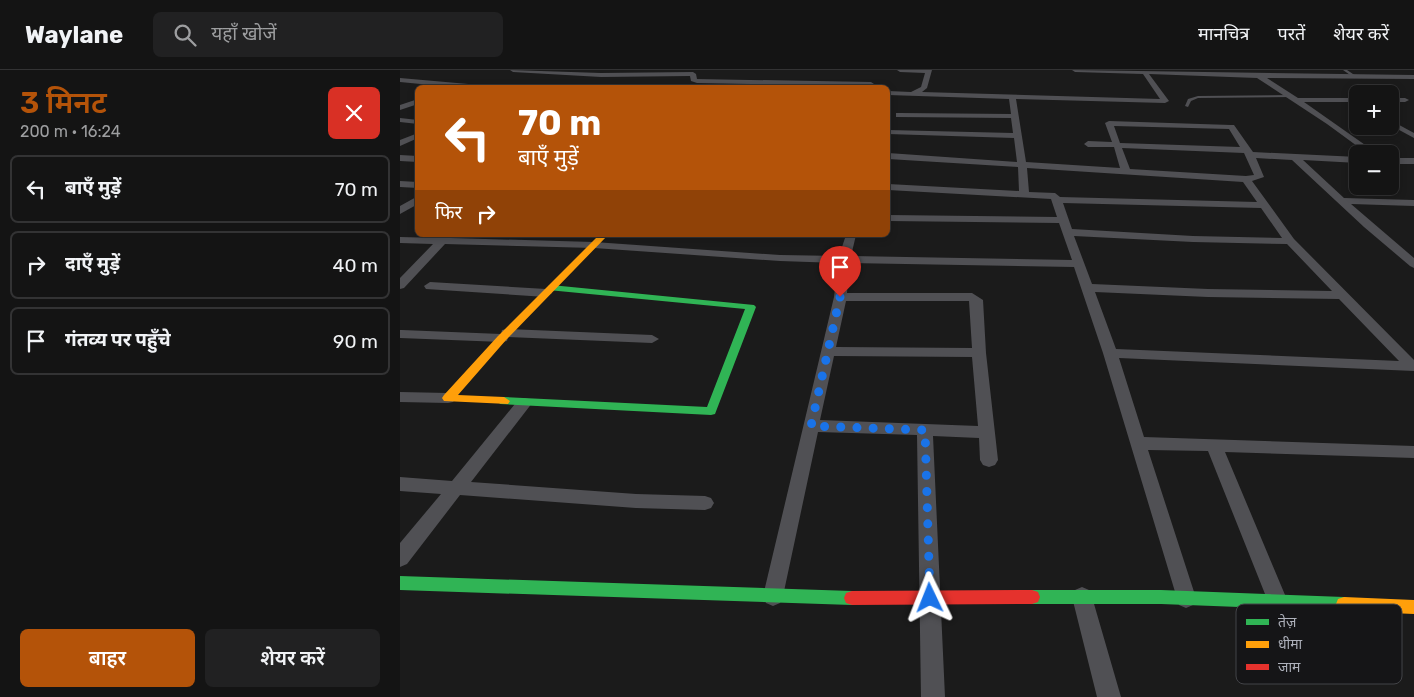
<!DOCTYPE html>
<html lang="hi">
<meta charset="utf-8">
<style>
body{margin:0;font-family:Rubik,"Noto Sans Devanagari",sans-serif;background:#212122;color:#f1f3f6;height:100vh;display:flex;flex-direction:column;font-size:19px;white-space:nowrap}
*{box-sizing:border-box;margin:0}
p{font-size:16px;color:#9d9ea0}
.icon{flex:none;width:28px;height:28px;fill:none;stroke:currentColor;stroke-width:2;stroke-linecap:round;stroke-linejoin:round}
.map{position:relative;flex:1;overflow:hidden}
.details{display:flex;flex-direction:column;background:#141414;width:400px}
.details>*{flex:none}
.top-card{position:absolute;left:15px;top:15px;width:475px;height:152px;border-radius:8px;box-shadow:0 2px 8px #0003,0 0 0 1px #333334;background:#b45309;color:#fff;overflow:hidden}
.fabs{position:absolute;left:949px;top:15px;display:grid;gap:10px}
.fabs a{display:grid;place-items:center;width:50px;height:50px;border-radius:8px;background:#141414;box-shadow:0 2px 8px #0003,0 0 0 1px #333334;font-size:25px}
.pin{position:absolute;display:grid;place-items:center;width:42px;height:42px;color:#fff;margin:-51px -21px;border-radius:50% 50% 50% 0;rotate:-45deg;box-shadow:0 0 5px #0007}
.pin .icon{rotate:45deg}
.me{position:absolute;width:55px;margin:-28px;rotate:358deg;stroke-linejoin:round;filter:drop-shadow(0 0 4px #0008)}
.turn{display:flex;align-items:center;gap:18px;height:105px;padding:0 20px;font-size:22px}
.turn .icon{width:65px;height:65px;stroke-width:2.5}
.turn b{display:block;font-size:35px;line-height:42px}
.then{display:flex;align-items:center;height:48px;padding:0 20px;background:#0003;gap:10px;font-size:19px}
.round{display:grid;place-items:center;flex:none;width:52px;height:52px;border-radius:8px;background:#212122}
.summary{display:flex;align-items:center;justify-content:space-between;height:85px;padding:0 20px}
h1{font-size:30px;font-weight:600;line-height:38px;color:#b45309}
.button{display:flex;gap:10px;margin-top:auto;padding:10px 20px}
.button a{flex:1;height:58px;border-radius:8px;background:#b45309;color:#fff;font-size:20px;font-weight:600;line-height:58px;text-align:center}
.button a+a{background:#212122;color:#f1f3f6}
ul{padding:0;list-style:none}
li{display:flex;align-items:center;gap:15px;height:68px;margin:0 10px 8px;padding:0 10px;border:2px solid #333334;border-radius:8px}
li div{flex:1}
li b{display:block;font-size:19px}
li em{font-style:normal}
header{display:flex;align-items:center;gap:30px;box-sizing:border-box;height:70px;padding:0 25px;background:#141414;border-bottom:1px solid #333334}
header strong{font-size:24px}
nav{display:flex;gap:28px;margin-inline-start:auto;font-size:18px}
.search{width:350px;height:45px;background:#212122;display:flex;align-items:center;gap:12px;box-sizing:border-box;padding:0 18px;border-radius:8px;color:#9d9ea0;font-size:19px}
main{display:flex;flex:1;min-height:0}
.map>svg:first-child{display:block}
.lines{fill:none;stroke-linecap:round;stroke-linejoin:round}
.lane{fill:#505054;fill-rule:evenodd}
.street{fill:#505054;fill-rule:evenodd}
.fast{fill:#30b455;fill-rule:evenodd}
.slow{fill:#ff9f0a;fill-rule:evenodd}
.jam{fill:#e5322d;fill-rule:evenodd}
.route{stroke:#1a73e8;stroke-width:9;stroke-dasharray:0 16.2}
.key{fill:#151517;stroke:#434448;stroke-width:1}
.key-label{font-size:14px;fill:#aeb1bb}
</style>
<header>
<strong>Waylane</strong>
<div class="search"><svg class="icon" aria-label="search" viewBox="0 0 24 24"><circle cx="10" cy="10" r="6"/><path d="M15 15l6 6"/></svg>यहाँ खोजें</div>
<nav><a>मानचित्र</a><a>परतें</a><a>शेयर करें</a></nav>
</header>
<main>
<section class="details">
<div class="summary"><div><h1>3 मिनट</h1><p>200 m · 16:24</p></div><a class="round" style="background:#d93025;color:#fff"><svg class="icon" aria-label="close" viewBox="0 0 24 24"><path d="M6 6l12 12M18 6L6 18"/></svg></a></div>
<ul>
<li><svg class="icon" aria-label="left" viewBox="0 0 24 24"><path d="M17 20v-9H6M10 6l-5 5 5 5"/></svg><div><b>बाएँ मुड़ें</b></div><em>70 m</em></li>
<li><svg class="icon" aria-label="right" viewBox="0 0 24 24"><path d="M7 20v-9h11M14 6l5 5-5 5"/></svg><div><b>दाएँ मुड़ें</b></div><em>40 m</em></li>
<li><svg class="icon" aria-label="arrive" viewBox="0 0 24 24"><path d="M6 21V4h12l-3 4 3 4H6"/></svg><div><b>गंतव्य पर पहुँचे</b></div><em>90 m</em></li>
</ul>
<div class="button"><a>बाहर</a><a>शेयर करें</a></div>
</section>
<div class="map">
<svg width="1014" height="627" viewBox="0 0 1014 627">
<rect width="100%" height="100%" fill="#1b1b1b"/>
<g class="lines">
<path class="lane" d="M943,0H947L956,6L953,7Z
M891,25L892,27L798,28L791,31L788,37L785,36L788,29L798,26Z"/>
<path class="street" d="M110,0L201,3L293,2L296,4L297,9L471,12L474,14L471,16L297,13L291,11L290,6L201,7L113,2Z
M497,0H532L527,18L522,22L760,29L743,4L675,2L672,0L1014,5V9L867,8L898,28H958V32H904L978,84H968L927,54L857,8L749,4L769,31L765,33L616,29L626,92L720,98L714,77H688L684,74L688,71L712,72L705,53L709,51L831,55H834L853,82L958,87V93L903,90L944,128L1014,130V136L951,134L1014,188V198L1010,196L964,157L892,90L856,88L864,107L852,111L894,169L1014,290V301L719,288L744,367L1014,376V388L825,382L888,532L885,539L878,542L871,539L808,381L748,380L796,528L793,535L786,538L779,535L703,283L674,197L449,193L447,223H572L583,230L586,283L598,390L595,395L589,397L583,395L580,390L579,368L533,366L545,627H521L517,365L418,362L383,526L380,533L373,536L366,533L363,526L434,227L438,193L380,191L194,178L45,174L4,218L0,219V208L33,174L0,173V167L39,168L42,165H50L51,168L194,172L380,185L439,186L446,165H456L451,186L672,190L659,153L488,151V145L657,147L651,129L488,120V114L619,121L618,97L488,89V83L617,92L614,68L488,64V60L613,63L611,48L496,47V43H499L611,44L609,29L488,25V21L511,22L521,17L525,3L500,2ZM714,56L829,59L840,77L720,73ZM722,78L844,83L854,105L846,106L730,99ZM627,98L843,112L857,132L660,127L655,123L629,122ZM663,133L861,138L882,168L793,166L672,159ZM674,166L793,172L887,174L932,221L808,219L692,214ZM695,222L808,227L939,229L999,291L716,279ZM446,231H569L572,278L436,277ZM434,286L572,287L578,356L420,350Z
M0,8L91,16L94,18H62L0,12Z
M102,16H132L135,18H99Z
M990,28H1005L1009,30L1005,32H990Z
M18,29V34L0,40V35Z
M0,48L18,50V54L0,52Z
M990,50L1014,63V68L990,55Z
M18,63V68L0,76V70Z
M0,85L18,86V92L0,91Z
M990,88H1014V94H990Z
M0,111L18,112V118L0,117Z
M18,126V134L0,144V136Z
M30,212L146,219L152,223L146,227L26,219L24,216Z
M107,259L252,265L259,269L252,273L108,267L107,271L102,272L0,268V260H2L101,264L102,260Z
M0,322L48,323L53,324L56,328L53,332L48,333L0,332Z
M124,328L129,329L132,333L129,337L71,412L236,424L305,426L311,428L314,433L311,438L305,440L236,438L60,425L7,494L0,497V473L41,424L0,421V407L52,411L119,329Z
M682,517L689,520L692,527L721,627H697L672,527L675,520Z"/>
<path class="fast" d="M151,215L354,235L356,237L315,344L311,345L100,334L98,331L104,327L307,337L345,239L148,220V216Z
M0,506L452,521L458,523L460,528L458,533L452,535L0,520Z
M632,520H761L944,527L950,529L952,534L950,539L944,541L761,534H632L626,532L624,527L626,522Z"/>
<path class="slow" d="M199,165H208L106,270L58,325L104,327L110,331L108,334L44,331L42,328L44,325L98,266Z
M944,527L1014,530V544L944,541L938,539L936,534L938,529Z"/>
<path class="jam" d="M632,520L638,522L640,527L638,532L632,534L452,535L446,533L444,528L446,523L452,521Z"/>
</g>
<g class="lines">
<path class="route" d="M440,227L411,356L525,360L530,528"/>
</g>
<rect x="836" y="534" width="166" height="80" rx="8" class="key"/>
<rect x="846" y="549" width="23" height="6" fill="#30b455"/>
<rect x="846" y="571" width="23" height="7" fill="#ff9f0a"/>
<rect x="846" y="594" width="23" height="6" fill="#e5322d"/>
<g class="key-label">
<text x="878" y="557">तेज़</text>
<text x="878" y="579">धीमा</text>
<text x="878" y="602">जाम</text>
</g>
</svg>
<div class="fabs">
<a>+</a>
<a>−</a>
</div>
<div class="pin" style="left:440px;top:227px;background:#d93025"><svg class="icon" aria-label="arrive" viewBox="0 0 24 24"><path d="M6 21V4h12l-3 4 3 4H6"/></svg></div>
<svg class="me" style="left:530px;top:528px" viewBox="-20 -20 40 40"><path d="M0-17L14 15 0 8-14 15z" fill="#1a73e8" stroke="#fff" stroke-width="4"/></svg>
<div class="top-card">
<div class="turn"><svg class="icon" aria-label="left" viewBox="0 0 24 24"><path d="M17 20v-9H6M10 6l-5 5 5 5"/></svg><div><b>70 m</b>बाएँ मुड़ें</div></div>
<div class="then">फिर<svg class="icon" aria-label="right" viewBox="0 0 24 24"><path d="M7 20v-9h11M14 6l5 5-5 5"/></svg></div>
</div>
</div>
</main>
